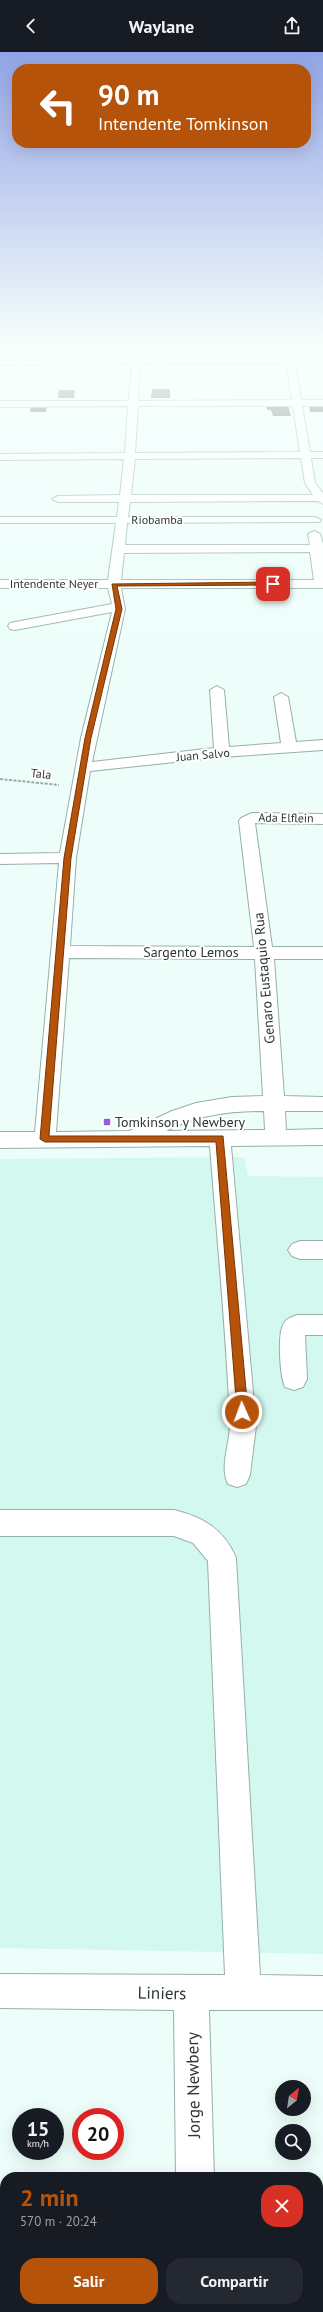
<!DOCTYPE html>
<html lang="es">
<meta charset="utf-8">
<style>
body{margin:0;font-family:"PT Sans",sans-serif;background:#242831;color:#f1f3f6;height:100vh;display:flex;flex-direction:column;font-size:15px;white-space:nowrap}
*{box-sizing:border-box;margin:0}
p{font-size:13px;color:#9ea1a6}
.icon{flex:none;width:22px;height:22px;fill:none;stroke:currentColor;stroke-width:2;stroke-linecap:round;stroke-linejoin:round}
.map{position:relative;flex:1;overflow:hidden}
.panel{position:absolute;left:0px;top:2120px;width:323px;height:140px;display:flex;flex-direction:column;background:#171b24;border-radius:16px 16px 0 0;box-shadow:0 4px 16px #0002}
.panel>*{flex:none}
.hud{position:absolute;left:12px;top:12px;width:299px;height:84px;border-radius:16px;box-shadow:0 4px 16px #0002;background:#b45309;color:#fff;overflow:hidden}
.needle{width:26px;rotate:30deg}
.controls{position:absolute;left:275px;top:2028px;display:grid;gap:8px}
.controls a{display:grid;place-items:center;width:36px;height:36px;border-radius:50%;background:#171b24;box-shadow:0 4px 16px #0002;font-size:20px}
.speed{position:absolute;left:12px;top:2056px;display:flex;gap:8px;font-size:20px;font-weight:700;text-align:center}
.speed>*{display:grid;place-content:center;width:52px;height:52px;border-radius:50%;background:#171b24;box-shadow:0 4px 16px #0002;line-height:1}
.speed small{font-size:10px;font-weight:400}
.speed .limit{border:6px solid #d22;background:#fff;color:#111}
.pin{position:absolute;display:grid;place-items:center;width:34px;height:34px;color:#fff;margin:-17px;border-radius:8px;box-shadow:0 2px 6px #0006}
.me{position:absolute;width:44px;margin:-22px;rotate:358deg;stroke-linejoin:round;filter:drop-shadow(0 0 3px #0008)}
.turn{display:flex;align-items:center;gap:14px;height:84px;padding:0 20px;font-size:18px}
.turn .icon{width:52px;height:52px;stroke-width:2.5}
.turn b{display:block;font-size:28px;line-height:34px}
.round{display:grid;place-items:center;flex:none;width:42px;height:42px;border-radius:16px;background:#242831}
.headline{display:flex;align-items:center;justify-content:space-between;height:68px;padding:0 20px}
h1{font-size:24px;font-weight:800;line-height:30px;color:#b45309}
.action{display:flex;gap:8px;margin-top:auto;padding:8px 20px}
.action a{flex:1;height:46px;border-radius:16px;background:#b45309;color:#fff;font-size:16px;font-weight:800;line-height:46px;text-align:center}
.action a+a{background:#242831;color:#f1f3f6}
header{display:flex;justify-content:space-between;align-items:center;height:52px;padding:0 20px;background:#171b24;font-size:18px;font-weight:800}
.map>svg:first-child{display:block}
.built{fill:#d3f8ef}
.building{fill:#334b45}
.lines{fill:none;stroke-linecap:round;stroke-linejoin:round}
.minor-casing{stroke:#96b0a9;stroke-width:2}
.path{stroke:#9daba8;stroke-width:2;stroke-dasharray:3 1.5;stroke-linecap:butt}
.minor{fill:#fff;fill-rule:evenodd}
.route{fill:#b45309;stroke:#753606}
.poi-dot{fill:#985dd4;stroke:#fff;stroke-width:1.5}
.labels{text-anchor:middle;stroke-width:4;stroke-linejoin:round;paint-order:stroke}
.far-street-label{font-size:12px;fill:#2c3734;stroke:#fff}
.street-label{font-size:14px;fill:#2c3734;stroke:#fff}
.poi-label{font-size:14px;fill:#2c3734;stroke:#fff;text-anchor:start}
.near-street-label{font-size:17px;fill:#2c3734;stroke:#fff}
</style>
<header><svg class="icon" aria-label="back" viewBox="0 0 24 24"><path d="M15 5l-7 7 7 7"/></svg>Waylane<svg class="icon" aria-label="share" viewBox="0 0 24 24"><path d="M12 15V3M7 8l5-5 5 5M5 13v7h14v-7"/></svg></header>
<div class="map">
<svg width="323" height="2260" viewBox="0 0 323 2260">
<rect width="100%" height="100%" fill="#edfefa"/>
<path class="built" d="M244,1105L248,1124L323,1125V1902L0,1896V1107Z"/>
<path class="building" d="M152,337H170V346H151Z
M59,338H75L74,346H58Z
M323,352V360H310L309,354Z
M266,353L288,354L291,364H273L271,358H267Z
M31,354H47L46,360H30Z"/>
<g class="lines">
<g class="minor-casing">
<path id="minor" d="M133,296H141V306H285L284,296H292L294,306L323,305V311H295L301,348H323V354H302L310,400H323V406H311L315,431L323,441V452L318,449L130,450L128,465H315L321,468L319,470L127,471L125,493H310L308,482L314,479L320,482L323,492V536H121L125,557L92,710L214,696L210,638L217,634L224,638L229,695L281,691L274,645L281,641L288,645L296,690L323,688V698L222,705L90,719L76,806L70,894L254,895L239,769L241,766L252,761L323,762V772L255,771L272,895H323V907H274L284,1044L323,1045V1059H285L286,1078L323,1077V1093L231,1094L256,1374L250,1423L246,1432L237,1435L228,1432C219,1413 231,1390 230,1369C226,1277 217,1186 210,1094L0,1096V1080H35L59,811L0,812V802L60,801L81,686L112,560L15,578L10,577L8,574L10,571L15,570L112,552L108,536H0V528H108L116,471H0V465H117L119,450H58L52,447L58,444L120,443L124,407L0,408V402L125,401L128,354L0,355V349H129L132,312L0,313V307H132ZM286,311L292,348L138,349L140,312ZM138,354H293L300,400L135,401ZM301,406L305,431L313,443H131L135,407ZM310,500L314,528H121L124,501ZM69,906L255,907L263,1044L232,1045L196,1051L172,1059L129,1079L56,1080ZM264,1059L265,1078L166,1079C197,1063 229,1059 264,1059Z
M300,1189H323V1207H300L292,1204L288,1198L292,1192Z
M297,1263H323V1283H305L307,1327L303,1335L294,1338L285,1335C280,1324 277,1281 284,1271C287,1266 292,1265 297,1263Z
M0,1458H174C203,1465 224,1477 236,1506L260,1923L323,1924V1958H209L214,2125H176L174,1958L0,1956V1922L225,1923L208,1509L193,1491L174,1484H0Z
M178,2255H218V2260H178Z"/>
</g>
<path class="path" d="M0,727L59,733"/>
<use href="#minor" class="minor"/>
</g>
<linearGradient id="sky" x2="0" y2="1"><stop stop-color="#92a4e5"/><stop offset="0.48" stop-color="#f7fffd"/><stop offset="1" stop-color="#f7fffd" stop-opacity="0"/></linearGradient>
<rect width="323" height="612" fill="url(#sky)"/>
<path class="route" d="M273,530L275,533L117,534L122,557L91,686L71,806L49,1084H223L248,1360L242,1365L237,1360L216,1090H45L40,1087L64,806L85,686L116,557L112,532Z"/>
<rect class="poi-dot" x="103" y="1066" width="8" height="8" rx="2"/>
<g class="labels">
<g class="far-street-label">
<text x="157" y="472">Riobamba</text>
<text x="54" y="536">Intendente Neyer</text>
<text transform="translate(203 703) rotate(-5)" y="4">Juan Salvo</text>
<text transform="translate(41 722) rotate(6)" y="4">Tala</text>
<text transform="translate(286 766) rotate(1)" y="4">Ada Elflein</text>
</g>
<g class="street-label">
<text x="191" y="905">Sargento Lemos</text>
<text transform="translate(264 926) rotate(-95)" y="5">Genaro Eustaquio Rua</text>
</g>
<g class="poi-label">
<text x="115" y="1075">Tomkinson y Newbery</text>
</g>
<g class="near-street-label">
<text transform="translate(162 1941) rotate(1)" y="6">Liniers</text>
<text transform="translate(193 2033) rotate(-91)" y="6">Jorge Newbery</text>
</g>
</g>
</svg>
<div class="controls">
<a><svg class="needle" viewBox="-14 -14 28 28"><path d="M0-13l5 13h-10z" fill="#e53935"/><path d="M0 13l5-13h-10z" fill="#9ea1a6"/></svg></a>
<a><svg class="icon" aria-label="search" viewBox="0 0 24 24"><circle cx="10" cy="10" r="6"/><path d="M15 15l6 6"/></svg></a>
</div>
<div class="speed"><div>15<small>km/h</small></div><div class="limit">20</div></div>
<div class="pin" style="left:273px;top:532px;background:#d93025"><svg class="icon" aria-label="arrive" viewBox="0 0 24 24"><path d="M6 21V4h12l-3 4 3 4H6"/></svg></div>
<svg class="me" style="left:242px;top:1360px" viewBox="-20 -20 40 40"><circle r="17" fill="#b45309" stroke="#fff" stroke-width="3"/><path d="M0-11L8 9 0 5-8 9z" fill="#fff"/></svg>
<div class="hud">
<div class="turn"><svg class="icon" aria-label="left" viewBox="0 0 24 24"><path d="M17 20v-9H6M10 6l-5 5 5 5"/></svg><div><b>90 m</b>Intendente Tomkinson</div></div>
</div>
<section class="panel">
<div class="headline"><div><h1>2 min</h1><p>570 m · 20:24</p></div><a class="round" style="background:#d93025;color:#fff"><svg class="icon" aria-label="close" viewBox="0 0 24 24"><path d="M6 6l12 12M18 6L6 18"/></svg></a></div>
<div class="action"><a>Salir</a><a>Compartir</a></div>
</section>
</div>
